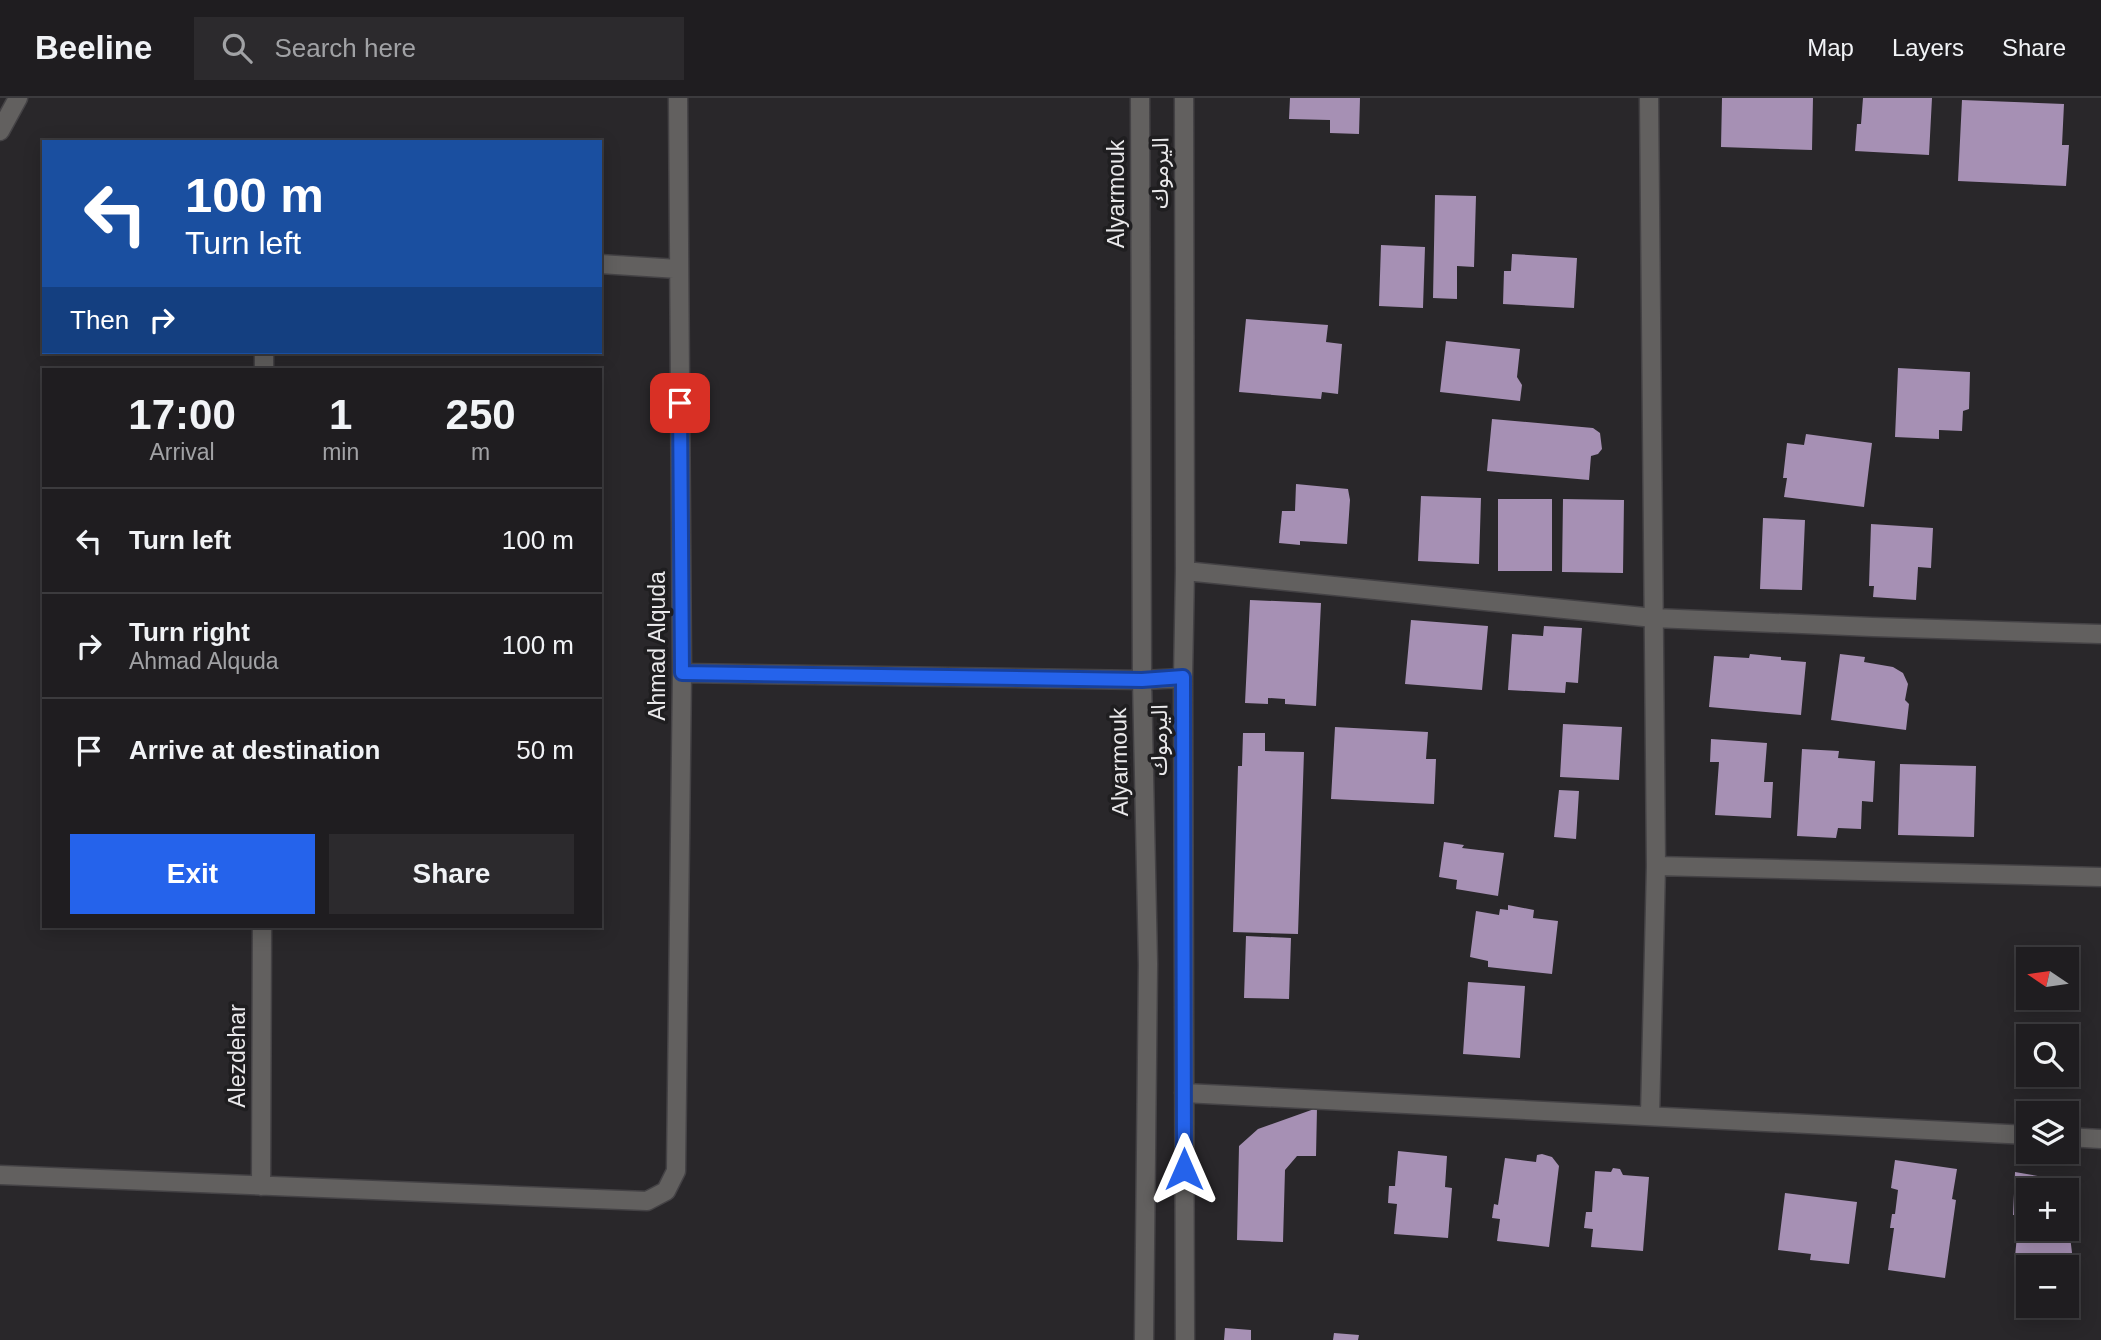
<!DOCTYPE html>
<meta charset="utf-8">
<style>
body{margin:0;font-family:Helvetica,"Noto Sans Arabic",sans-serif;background:#2c2a2d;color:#f1f3f6;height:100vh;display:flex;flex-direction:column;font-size:26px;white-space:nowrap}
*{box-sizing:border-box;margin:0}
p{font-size:23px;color:#a1a2a5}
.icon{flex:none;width:38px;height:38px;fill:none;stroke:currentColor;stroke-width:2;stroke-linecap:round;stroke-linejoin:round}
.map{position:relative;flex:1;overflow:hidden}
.sheet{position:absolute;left:42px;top:270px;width:560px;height:560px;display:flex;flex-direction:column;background:#1f1d20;border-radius:0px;box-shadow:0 4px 18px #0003,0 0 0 2px #3c3b3e}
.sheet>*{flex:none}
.top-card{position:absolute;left:42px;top:42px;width:560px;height:214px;border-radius:0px;box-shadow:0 4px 18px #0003,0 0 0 2px #3c3b3e;background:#1a4fa0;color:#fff;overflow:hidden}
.needle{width:46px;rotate:283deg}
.tools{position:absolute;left:2016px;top:849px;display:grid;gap:14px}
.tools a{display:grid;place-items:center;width:63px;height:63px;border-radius:0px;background:#1f1d20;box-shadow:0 4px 18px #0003,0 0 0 2px #3c3b3e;font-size:35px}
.pin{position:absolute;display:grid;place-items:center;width:60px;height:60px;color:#fff;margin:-30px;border-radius:14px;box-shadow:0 4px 10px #0006}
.me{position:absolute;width:77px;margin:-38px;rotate:0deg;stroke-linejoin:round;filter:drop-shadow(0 0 5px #0008)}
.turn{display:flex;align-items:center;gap:24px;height:147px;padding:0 28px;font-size:32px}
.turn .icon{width:91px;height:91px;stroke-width:2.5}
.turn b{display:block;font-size:49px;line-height:60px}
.then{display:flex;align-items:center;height:66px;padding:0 28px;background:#0003;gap:14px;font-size:26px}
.eta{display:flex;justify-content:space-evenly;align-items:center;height:119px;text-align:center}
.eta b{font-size:42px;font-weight:600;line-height:49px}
.action{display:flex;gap:14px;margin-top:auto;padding:14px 28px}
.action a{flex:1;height:80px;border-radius:0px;background:#2563eb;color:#fff;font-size:28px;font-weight:600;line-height:80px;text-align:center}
.action a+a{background:#2c2a2d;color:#f1f3f6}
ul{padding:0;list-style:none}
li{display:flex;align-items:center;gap:21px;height:105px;padding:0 28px;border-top:2px solid #3c3b3e}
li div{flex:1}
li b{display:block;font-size:26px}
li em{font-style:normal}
header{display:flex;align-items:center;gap:42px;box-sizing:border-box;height:98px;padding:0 35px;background:#1f1d20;border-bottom:2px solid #3c3b3e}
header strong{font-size:33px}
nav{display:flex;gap:38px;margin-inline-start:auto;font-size:24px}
.search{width:490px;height:63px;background:#2c2a2d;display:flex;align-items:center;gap:18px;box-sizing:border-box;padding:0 24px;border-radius:0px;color:#a1a2a5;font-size:26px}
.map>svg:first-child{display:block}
.building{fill:#a690b4}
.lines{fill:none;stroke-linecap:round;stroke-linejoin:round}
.minor-casing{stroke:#444245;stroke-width:21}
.minor{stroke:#62605f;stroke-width:18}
.route-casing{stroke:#184099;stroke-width:18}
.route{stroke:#2563eb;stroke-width:12}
.labels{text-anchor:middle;stroke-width:7;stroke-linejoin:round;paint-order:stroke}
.street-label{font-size:23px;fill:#eae9eb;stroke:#1f1e20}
</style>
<header>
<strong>Beeline</strong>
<div class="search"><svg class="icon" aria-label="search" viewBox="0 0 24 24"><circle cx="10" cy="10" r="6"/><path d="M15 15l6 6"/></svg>Search here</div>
<nav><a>Map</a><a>Layers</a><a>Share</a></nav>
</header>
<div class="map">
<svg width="2101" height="1242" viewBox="0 0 2101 1242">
<rect width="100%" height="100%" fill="#29272a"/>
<path class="building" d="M1290,0H1360L1359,36L1330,35V22L1289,21Z
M1722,0H1813L1812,52L1721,49Z
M1863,0H1932L1929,57L1855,53L1857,26H1861Z
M1962,2L2064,6L2062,47H2069L2066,88L1958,83Z
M1435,97L1476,98L1474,169L1457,168V201L1433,200Z
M1381,147L1425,149L1423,210L1379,208Z
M1512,156L1577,160L1574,210L1503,206L1504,173H1511Z
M1246,221L1328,227L1326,244L1342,246L1338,296L1322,294L1321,301L1239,294Z
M1446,243L1520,251L1517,279L1522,287L1520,303L1440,294Z
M1898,270L1970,274L1969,311L1963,313L1962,333L1939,332V341L1895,339Z
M1492,321L1593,330L1600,335L1602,351L1598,356L1591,358L1589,382L1487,373Z
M1806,336L1872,345L1864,409L1784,399L1787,380H1783L1787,345L1804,347Z
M1296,386L1348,391L1350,402L1347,446L1300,443V447L1279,445L1282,413H1295Z
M1421,398L1481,400L1479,466L1418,463Z
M1498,401H1552V473H1498Z
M1563,401L1624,402L1623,475L1562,474Z
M1763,420L1805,422L1802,492L1760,491Z
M1871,426L1933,430L1931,470L1918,469L1916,502L1873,499L1874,488H1869Z
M1250,502L1321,505L1316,608L1285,606V601L1268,600V606L1245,605Z
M1411,522L1488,528L1482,592L1405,586Z
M1544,528L1582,530L1578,585L1566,584L1565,595L1508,592L1512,536L1543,538Z
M1750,556L1781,559V562L1806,564L1801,617L1709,609L1714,558L1749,560Z
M1840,556L1865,559L1864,564L1893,569L1903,575L1908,586L1905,602L1909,606L1906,632L1831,622Z
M1563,626L1622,629L1619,682L1560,679Z
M1335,629L1428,634L1426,661H1436L1434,706L1331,701Z
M1243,635H1265V653L1304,654L1298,836L1233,834L1238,668H1242Z
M1711,641L1767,645L1764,684H1773L1771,720L1715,717L1719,664H1710Z
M1802,651L1839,653L1838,660L1875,663L1873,704L1862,703L1861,731L1838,730L1836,740L1797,738Z
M1900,666L1976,668L1974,739L1898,737Z
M1559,692L1579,693L1576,741L1554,739Z
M1444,744L1464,747L1462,750L1504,755L1498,798L1456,791L1457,782L1439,779Z
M1508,807L1534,812L1533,820L1558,823L1552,876L1488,869V863L1470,859L1476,813L1499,817L1500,811L1508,812Z
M1246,838L1291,840L1289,901L1244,900Z
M1468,884L1525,888L1520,960L1463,956Z
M1317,1010L1316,1058H1297L1285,1072L1283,1144L1237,1142L1239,1048L1258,1031Z
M1398,1053L1447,1058L1445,1089L1452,1090L1448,1140L1394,1136L1397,1106L1388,1105L1389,1088H1395Z
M1542,1056L1552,1059L1559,1068L1549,1149L1497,1143L1500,1121L1492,1120L1494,1106L1498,1107L1505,1060L1536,1064L1537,1057Z
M1895,1062L1957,1071L1952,1101L1956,1102L1945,1180L1888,1172L1894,1130H1890L1892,1116H1895L1898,1092L1891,1090Z
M1613,1070L1620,1071L1623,1077L1649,1079L1643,1153L1591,1149L1593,1131L1584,1130L1586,1114H1592L1595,1073L1611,1074Z
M2015,1074L2049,1080L2056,1088L2058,1092H2028V1130H2067V1122H2068L2074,1171H2067V1169H2014L2019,1117H2013Z
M1785,1095L1857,1104L1849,1166L1810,1162L1811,1156L1778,1152Z
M1225,1230L1251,1232V1242H1224Z
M1334,1235L1359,1237L1358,1242H1333Z"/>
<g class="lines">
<g class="minor-casing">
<path id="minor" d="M1140,0L1142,582L1148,866L1144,1242
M1184,0L1185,473L1183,580L1185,1242
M1649,0L1656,768L1650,1018
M0,33L18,0
M600,166L678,171
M264,271V254
M1185,473L1654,520L1873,529L2101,536
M682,575L1142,582L1183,580
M1656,768L2101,779
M1184,995L2028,1037
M2067,1039L2101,1041
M0,1077L647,1103L666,1093L676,1073L682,575L678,0
M261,1088L262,828"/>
</g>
<use href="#minor" class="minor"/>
</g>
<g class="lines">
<g class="route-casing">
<path id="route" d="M680,305L682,575L1142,582L1183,579L1184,1071"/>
</g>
<use href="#route" class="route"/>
</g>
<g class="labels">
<g class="street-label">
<text transform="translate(1160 75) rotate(-90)" y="8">اليرموك</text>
<text transform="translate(1116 96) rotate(-90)" y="8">Alyarmouk</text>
<text transform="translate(657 548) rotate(-90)" y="8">Ahmad Alquda</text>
<text transform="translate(1159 642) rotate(-90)" y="8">اليرموك</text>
<text transform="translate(1119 664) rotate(-91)" y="8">Alyarmouk</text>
<text transform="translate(237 958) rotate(-90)" y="8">Alezdehar</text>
</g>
</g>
</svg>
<div class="tools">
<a><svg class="needle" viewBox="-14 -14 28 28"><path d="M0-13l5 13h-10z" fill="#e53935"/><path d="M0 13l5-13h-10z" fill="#a1a2a5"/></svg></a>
<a><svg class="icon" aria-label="search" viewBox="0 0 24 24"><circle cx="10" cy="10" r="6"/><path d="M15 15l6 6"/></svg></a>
<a><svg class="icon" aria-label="layers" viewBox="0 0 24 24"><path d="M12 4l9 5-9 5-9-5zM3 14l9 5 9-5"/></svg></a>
<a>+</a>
<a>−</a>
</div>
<div class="pin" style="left:680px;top:305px;background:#d93025"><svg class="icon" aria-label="arrive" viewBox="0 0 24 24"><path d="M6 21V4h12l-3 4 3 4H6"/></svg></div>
<svg class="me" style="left:1184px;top:1071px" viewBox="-20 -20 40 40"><path d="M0-17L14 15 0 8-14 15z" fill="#2563eb" stroke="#fff" stroke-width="4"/></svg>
<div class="top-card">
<div class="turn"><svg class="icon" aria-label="left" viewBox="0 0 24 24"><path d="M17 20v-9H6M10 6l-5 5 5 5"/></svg><div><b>100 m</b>Turn left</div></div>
<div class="then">Then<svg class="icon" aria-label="right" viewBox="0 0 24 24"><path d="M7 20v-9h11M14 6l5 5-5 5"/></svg></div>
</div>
<section class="sheet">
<div class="eta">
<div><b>17:00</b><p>Arrival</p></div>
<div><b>1</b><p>min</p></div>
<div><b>250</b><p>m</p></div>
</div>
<ul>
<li><svg class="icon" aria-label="left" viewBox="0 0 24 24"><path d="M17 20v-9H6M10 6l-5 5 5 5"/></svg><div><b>Turn left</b></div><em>100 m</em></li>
<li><svg class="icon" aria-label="right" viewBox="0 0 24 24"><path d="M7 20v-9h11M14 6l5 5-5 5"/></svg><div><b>Turn right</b><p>Ahmad Alquda</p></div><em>100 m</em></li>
<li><svg class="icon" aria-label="arrive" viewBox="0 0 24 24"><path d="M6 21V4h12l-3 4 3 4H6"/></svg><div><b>Arrive at destination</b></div><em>50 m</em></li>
</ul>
<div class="action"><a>Exit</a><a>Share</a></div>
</section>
</div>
